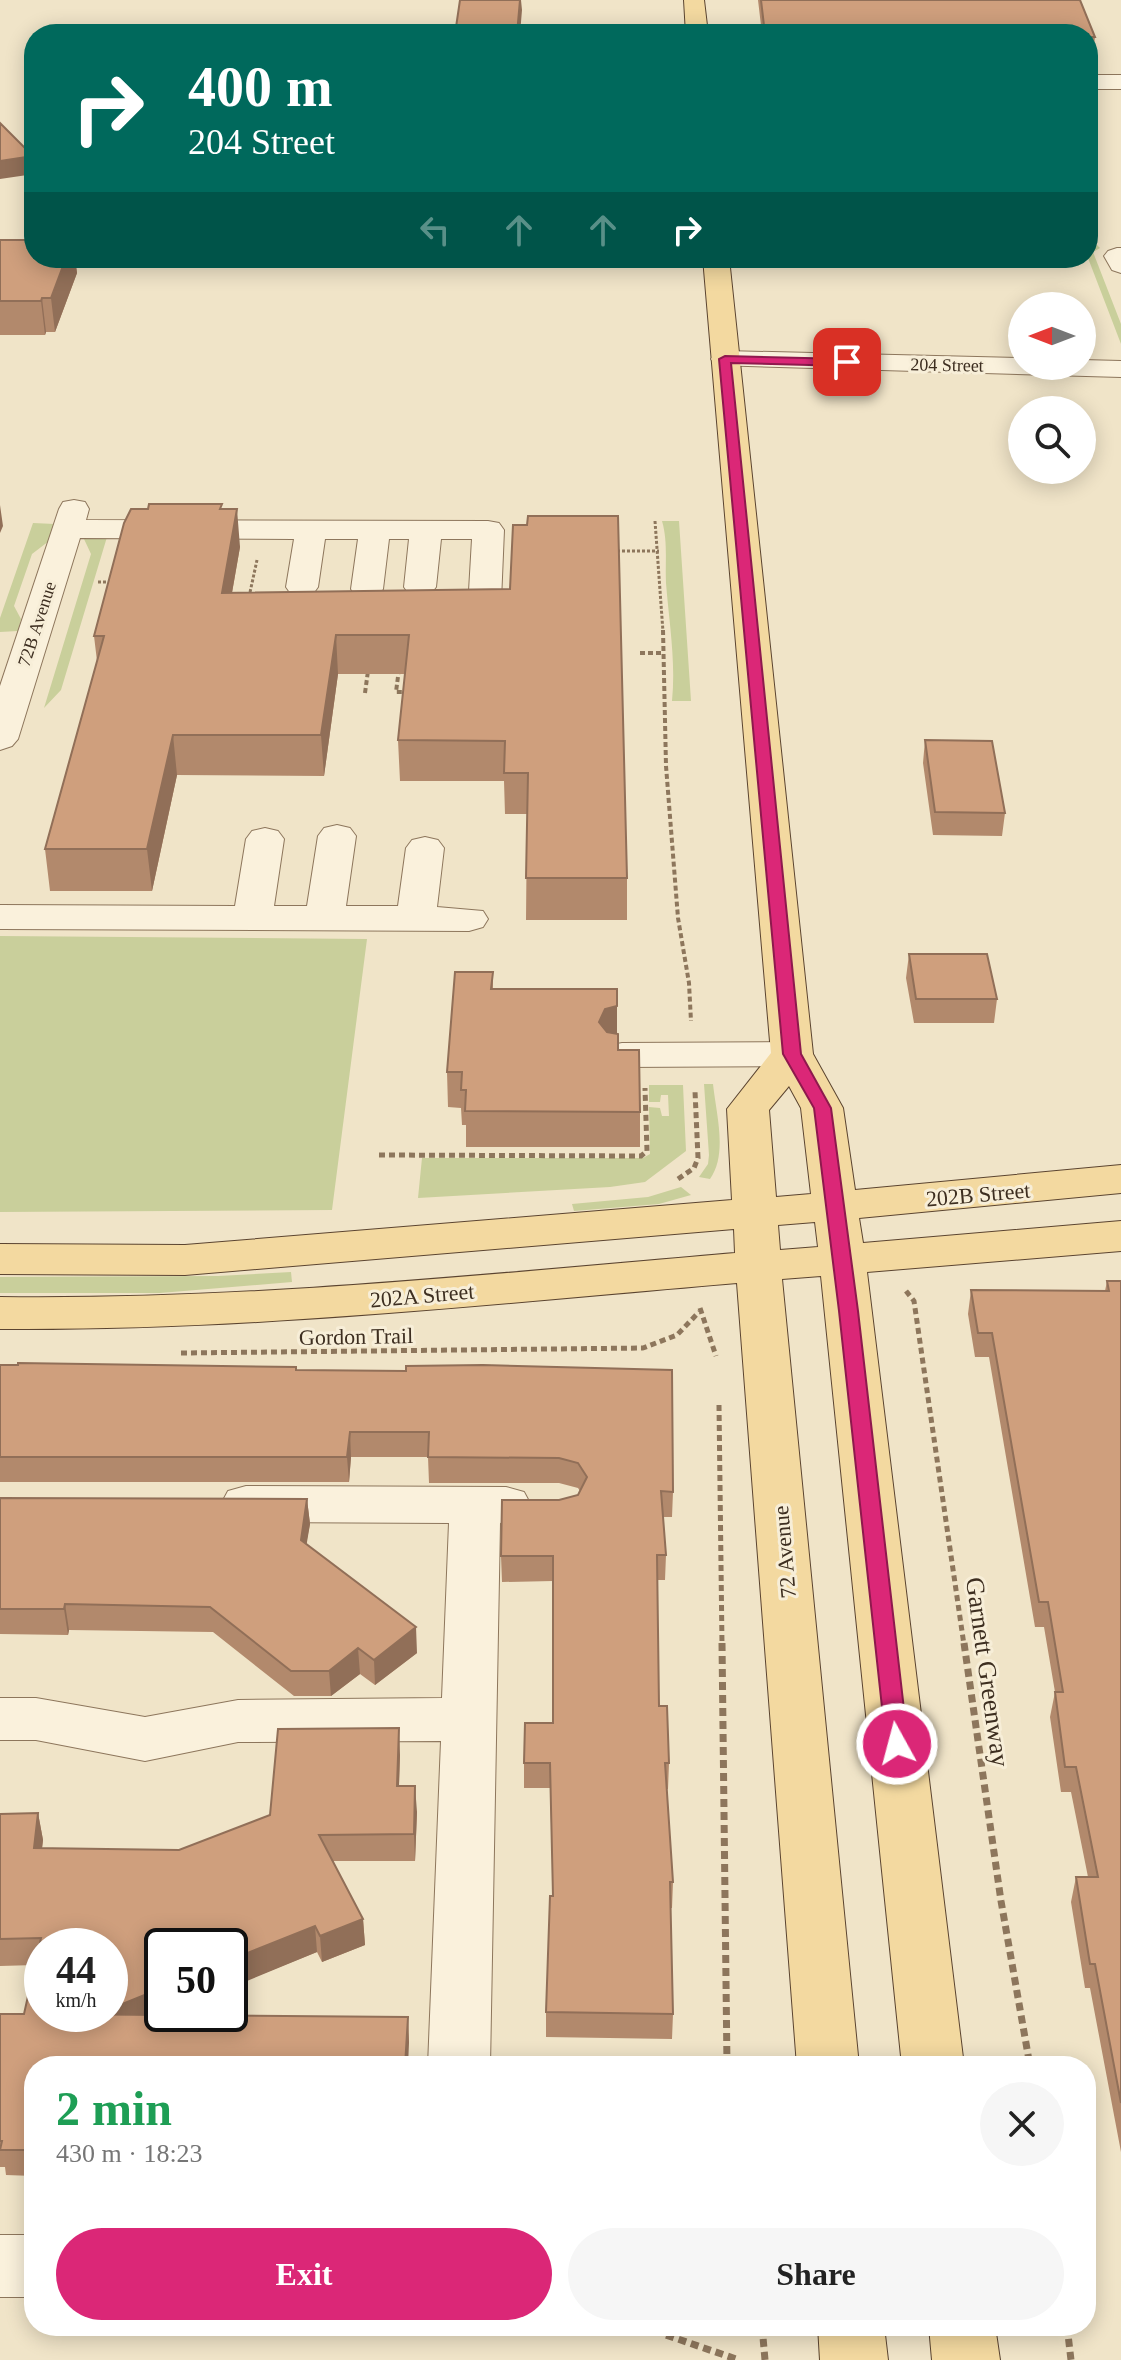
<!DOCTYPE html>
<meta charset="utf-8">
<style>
body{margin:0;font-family:"Times New Roman",serif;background:#f6f6f6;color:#222;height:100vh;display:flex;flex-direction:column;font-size:30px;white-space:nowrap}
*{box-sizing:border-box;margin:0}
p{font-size:26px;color:#767676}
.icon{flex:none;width:44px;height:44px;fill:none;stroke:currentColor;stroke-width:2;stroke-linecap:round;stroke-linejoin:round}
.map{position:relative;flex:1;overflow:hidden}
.panel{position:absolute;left:24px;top:2056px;width:1072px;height:280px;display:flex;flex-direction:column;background:#fff;border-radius:32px;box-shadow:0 4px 20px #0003}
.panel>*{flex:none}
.banner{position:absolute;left:24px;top:24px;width:1074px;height:244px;border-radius:32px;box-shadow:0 4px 20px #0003;background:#00695c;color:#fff;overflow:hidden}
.needle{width:52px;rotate:270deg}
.tools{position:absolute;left:1008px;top:292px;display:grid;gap:16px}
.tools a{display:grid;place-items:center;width:88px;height:88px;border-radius:50%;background:#fff;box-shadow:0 4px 20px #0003;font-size:40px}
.speed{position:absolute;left:24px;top:1928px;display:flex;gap:16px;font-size:40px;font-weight:700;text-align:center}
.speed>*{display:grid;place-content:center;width:104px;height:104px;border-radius:50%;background:#fff;box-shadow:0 4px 20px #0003;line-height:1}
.speed small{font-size:20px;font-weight:400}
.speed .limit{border:4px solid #111;border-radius:12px;background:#fff;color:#111}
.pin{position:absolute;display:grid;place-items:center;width:68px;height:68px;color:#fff;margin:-34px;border-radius:16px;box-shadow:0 4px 12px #0006}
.me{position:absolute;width:88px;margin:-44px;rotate:353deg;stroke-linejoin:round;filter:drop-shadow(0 0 6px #0008)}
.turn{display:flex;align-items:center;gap:28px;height:168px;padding:0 32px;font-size:36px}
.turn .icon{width:104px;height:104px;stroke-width:2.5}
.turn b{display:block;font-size:56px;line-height:68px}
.lanes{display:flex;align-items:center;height:76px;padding:0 32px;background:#0003;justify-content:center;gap:40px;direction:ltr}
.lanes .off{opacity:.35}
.round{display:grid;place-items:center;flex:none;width:84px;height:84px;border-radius:42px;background:#f6f6f6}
.head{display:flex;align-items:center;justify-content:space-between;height:136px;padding:0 32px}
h1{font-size:48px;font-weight:700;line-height:60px;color:#1e9e55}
.cta{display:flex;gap:16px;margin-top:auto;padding:16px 32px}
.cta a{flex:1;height:92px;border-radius:48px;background:#db2777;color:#fff;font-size:32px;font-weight:700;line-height:92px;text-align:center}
.cta a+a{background:#f6f6f6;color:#222}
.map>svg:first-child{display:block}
.green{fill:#c9cf9b}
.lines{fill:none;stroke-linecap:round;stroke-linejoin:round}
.minor-casing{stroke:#8d765c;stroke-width:2}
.major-casing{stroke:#5b4430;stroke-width:2}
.path-far3{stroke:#8d765c;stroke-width:3;stroke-dasharray:3 2;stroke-linecap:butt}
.path-far2{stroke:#8d765c;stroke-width:4;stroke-dasharray:5 3;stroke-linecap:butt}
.path-far1{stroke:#8d765c;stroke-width:5;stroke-dasharray:6 4;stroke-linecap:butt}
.path{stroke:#8d765c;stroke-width:7;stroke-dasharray:8 5;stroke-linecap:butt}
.minor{fill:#faf1dc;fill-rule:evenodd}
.major{fill:#f3d9a0;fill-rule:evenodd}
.wall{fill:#b2896c}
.shaded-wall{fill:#916f58}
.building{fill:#cf9f7d;stroke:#916f58;stroke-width:2}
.route{fill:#db2777;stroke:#8e194d;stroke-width:2}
.labels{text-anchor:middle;stroke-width:6;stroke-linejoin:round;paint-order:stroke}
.far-street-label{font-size:18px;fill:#3d2e20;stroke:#f7eed8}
.street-label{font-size:22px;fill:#3d2e20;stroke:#f7eed8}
.near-street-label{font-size:26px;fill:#3d2e20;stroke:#f7eed8}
</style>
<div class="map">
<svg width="1121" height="2360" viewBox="0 0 1121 2360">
<rect width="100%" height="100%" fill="#f0e4c8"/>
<path class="green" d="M1097,245L1100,248L1093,252L1121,324V344L1088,258V248Z
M662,521H679L691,701H672C676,661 669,622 666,583C665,561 668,542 662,521Z
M33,523L55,524L49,541L32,554L14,606L21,619L18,631L0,632V618Z
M107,537L61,690L44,708L91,554L84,539Z
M0,936L367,939L332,1210L0,1212Z
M704,1084H713C716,1113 728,1154 710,1179L699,1177L708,1164L709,1155Z
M649,1085H683L686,1151L645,1182L610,1187L418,1198L422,1158H643L650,1154L649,1107L660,1108L662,1116H669L668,1095H661L660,1102H649Z
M681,1187L691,1195L659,1204L574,1211L572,1204L648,1197Z
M291,1272L292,1282L160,1293H0V1277L218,1276Z"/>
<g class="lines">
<g class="minor-casing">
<path id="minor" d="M1088,75H1121V89H1088Z
M1117,248H1121V273L1112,270L1104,256L1108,251Z
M725,351L1022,358V366H1082V360L1121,361V377L715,365L711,359L715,353Z
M74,500L85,502L89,509L86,520L488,521L499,523L504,530L501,601L497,608L485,611L425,608L421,601L424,596L409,594L404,587L409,539H389L383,589L378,596L367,599L356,596L351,589L358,539H325L318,587L313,594L302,597L291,594L286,587L294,539L80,538L18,739L12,746L0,750V686L59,509L63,502ZM441,539H472L469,591L432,592L436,587Z
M337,825L350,828L356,836L346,906H398L406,848L412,840L425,837L438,840L444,848L437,907L483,911L488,919L483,927L469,931L0,929V905L235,906L246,839L252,831L265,828L278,831L284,839L274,906H307L318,836L324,828Z
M792,1042L807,1045L813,1054L807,1063L792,1066L622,1067L607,1064L601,1055L607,1046L622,1043Z
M246,1486L506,1487L524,1492L531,1505L524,1518L500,1523L490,2066H428L441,1741L238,1742L145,1761L36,1740H0V1698H36L145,1717L238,1700L442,1698L449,1523L246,1522L228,1517L221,1504L228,1491Z
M0,2235H34V2297H0Z"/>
</g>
<g class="major-casing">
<path id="major" d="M684,0H704L708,34H686Z
M703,258H729L813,1054L843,1108L855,1190L1121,1165V1193L859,1218L863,1243L1121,1221V1251L867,1272L964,2066H902L821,1276L782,1279L859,2066H797L737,1283C491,1304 246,1331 0,1329V1297C246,1300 490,1274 735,1253L734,1229L185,1275L0,1274V1244L185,1245L732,1200L727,1109L771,1053ZM789,1086L801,1108L811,1194L776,1197L769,1110ZM815,1222L818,1247L780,1250L778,1225Z
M818,2326H884L888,2360H820Z
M929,2326H995L1000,2360H932Z"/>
</g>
<path class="path-far3" d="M655,521L663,632
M612,551H659
M98,582H107
M249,597L257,560"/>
<path class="path-far2" d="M663,630L666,766L678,918L689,983L691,1021
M640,653H662
M399,669L396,692H408
M365,693L368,671"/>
<path class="path-far1" d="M379,1155L641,1156L647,1151L645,1088
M678,1179L694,1168L698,1158L695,1091
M906,1291L914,1301L964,1645
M700,1308L716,1356
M181,1353L643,1348L677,1335L699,1312
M719,1405L722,1645"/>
<path class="path" d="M722,1643L727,2066
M964,1643L1001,1901L1030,2066
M657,2326L666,2335L739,2360
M762,2326L765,2360
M1067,2326L1071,2360"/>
<use href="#minor" class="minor"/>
<use href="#major" class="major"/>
</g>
<path class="wall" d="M758,0H1080L1095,37L1093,53H1088V34H762Z
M0,240L34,258H75L77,273L55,332H46L45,335H0Z
M222,509L240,547L232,593L510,589L627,878V920H526L527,814H505L504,781H400L398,740L405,674H338L324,776L177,775L152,891H50L45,849L97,661L94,636Z
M925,740L1005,813L1002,836L933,835L923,763Z
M909,954L997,999L994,1023H914L906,978Z
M493,972V989L617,1034L618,1050L640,1112V1147H466V1125H462L461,1108L448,1107L447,1072Z
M1107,1281H1121V2152L1090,1988H1085L1071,1902L1076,1877H1088L1071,1792H1061L1050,1717L1055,1692L1044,1627H1035L989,1357H975L968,1314L971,1290L1105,1291Z
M0,1365L296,1370L673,1492L672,1517H663L666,1555L665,1580H657L659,1706L669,1763L668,1789H667L673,1882L672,1908H670L673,2014L672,2039L546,2037V2012L553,1896L550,1788H524V1763L553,1723V1581L502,1582L501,1556L559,1500L578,1495L580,1491L578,1488L559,1483H429L428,1457H351L349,1482H0Z
M0,1498L307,1499L310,1524L306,1544L417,1653L375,1685L360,1674L331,1696H294L213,1632L69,1630L68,1635L0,1634Z
M400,1755L399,1786L417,1812L415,1861H333L363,1919L365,1945L322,1962L317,1952L162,2014H166L163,2015L408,2017L409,2043L34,2066V2176L6,2175L5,2167H0V2014H24L35,1965L0,1966V1814L38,1813L43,1840L42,1848L179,1850L270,1815Z"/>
<path class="shaded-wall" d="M520,0H521L522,10L520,34H517Z
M33,156L34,174L0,179V161Z
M66,258H75L77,273L55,332L51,298Z
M42,298L46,332L45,335L41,301Z
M0,505L3,526L0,533Z
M237,509L240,547L225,632L222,593Z
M336,635L338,674L324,776L321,735Z
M173,735L177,775L152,891L147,849Z
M617,1006V1041L604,1044L599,1022L605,1009Z
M350,1432L351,1457L349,1482L347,1457Z
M307,1499L310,1524L303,1566L301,1540Z
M65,1604L69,1630L68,1635L64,1609Z
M416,1627L417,1653L375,1685L374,1660Z
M358,1648L360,1674L331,1696L329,1671Z
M399,1728L400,1755L398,1812L397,1786Z
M415,1786L417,1812L415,1861L414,1834Z
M38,1813L43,1840L39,1874L34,1848Z
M363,1919L365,1945L322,1962L320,1936Z
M315,1926L317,1952L230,1988V1960Z
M162,1988V2014H166L101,2041L98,2014H110V2009Z
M408,2017L409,2043L408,2066H405Z"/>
<path class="building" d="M460,0H520L517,34H455Z
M761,0H1080L1095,37H1088V34H1012L1007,33L765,34Z
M0,123L33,156L0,161Z
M0,240H34V258H66L51,298H42L41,301H0Z
M149,504H222L220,509H237L222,593L510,589L513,525H527L528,516H618L627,878H526L528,773H504L505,741L398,740L409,635H336L321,735H173L147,849H45L104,636H94L124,523L131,509H148Z
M925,740L992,741L1005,813L935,812Z
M909,954H987L997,999H916Z
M455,972H493L491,989H617V1006L605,1009L599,1022L607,1032L618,1034V1050H639L640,1112L465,1111L466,1090H461L462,1072H447Z
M1107,1281H1121V2103L1095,1964H1090L1076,1877H1098L1076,1767H1065L1055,1692H1063L1048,1602H1039L992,1333H978L971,1290L1109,1291Z
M18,1363L296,1367V1370L406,1371V1366L483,1365L672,1370L673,1492L661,1491L666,1555H657L659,1706H667L669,1763H665L673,1882H670L673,2014L546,2012L550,1896H553L550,1763H524L525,1723H553V1556H501L502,1500H559L578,1495L587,1477L578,1463L559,1458L428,1457L429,1432H350L347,1457H0V1365H18Z
M0,1498L307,1499L301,1540L416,1627L374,1660L358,1648L329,1671H291L210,1607L65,1604L64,1609H0Z
M399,1728L397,1786H415L414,1834L319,1835L363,1919L320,1936L315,1926L230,1960V1946H162V1988L110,2009V1946H42V2014L408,2017L405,2066H34V2150H0L2,2141H0V2014H24L41,1938L0,1939V1814L38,1813L34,1848L179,1850L270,1815L278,1729Z"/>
<path class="route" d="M725,356L847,359L852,362L847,366L731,363L801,1054L831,1108L858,1311L908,1744L905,1750L897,1753L889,1750L886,1744L839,1311L814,1108L783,1054L719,359Z"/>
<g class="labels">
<g class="far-street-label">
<text transform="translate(947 365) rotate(1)" y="6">204 Street</text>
<text transform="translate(37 624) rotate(-72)" y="6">72B Avenue</text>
</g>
<g class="street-label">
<text transform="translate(978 1194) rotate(-5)" y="8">202B Street</text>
<text transform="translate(422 1295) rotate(-5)" y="8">202A Street</text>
<text transform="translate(356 1336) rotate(-1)" y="8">Gordon Trail</text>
<text transform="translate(784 1552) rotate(-95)" y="8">72 Avenue</text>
</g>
<g class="near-street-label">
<text transform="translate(988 1672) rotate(82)" y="9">Garnett Greenway</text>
</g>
</g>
</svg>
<div class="tools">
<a><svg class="needle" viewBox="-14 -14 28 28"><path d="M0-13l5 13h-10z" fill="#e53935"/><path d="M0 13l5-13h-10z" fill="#767676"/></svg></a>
<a><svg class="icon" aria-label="search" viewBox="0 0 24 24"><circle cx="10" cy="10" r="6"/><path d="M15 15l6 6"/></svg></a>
</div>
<div class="speed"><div>44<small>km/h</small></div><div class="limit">50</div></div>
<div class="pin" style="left:847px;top:362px;background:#d93025"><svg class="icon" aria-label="arrive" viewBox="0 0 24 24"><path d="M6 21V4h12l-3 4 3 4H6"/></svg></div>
<svg class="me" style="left:897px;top:1744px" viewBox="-20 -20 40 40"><circle r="17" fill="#db2777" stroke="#fff" stroke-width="3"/><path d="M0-11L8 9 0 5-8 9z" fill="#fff"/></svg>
<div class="banner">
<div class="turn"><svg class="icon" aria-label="right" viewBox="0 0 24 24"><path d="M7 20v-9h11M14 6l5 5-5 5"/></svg><div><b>400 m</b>204 Street</div></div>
<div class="lanes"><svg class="icon off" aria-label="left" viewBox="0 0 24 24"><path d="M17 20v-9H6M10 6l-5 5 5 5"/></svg><svg class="icon off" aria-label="ahead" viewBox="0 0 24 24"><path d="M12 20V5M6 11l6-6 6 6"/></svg><svg class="icon off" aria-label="ahead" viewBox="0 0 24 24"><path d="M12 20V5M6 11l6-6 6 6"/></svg><svg class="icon" aria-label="right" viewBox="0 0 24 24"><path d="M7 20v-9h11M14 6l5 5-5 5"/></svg></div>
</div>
<section class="panel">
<div class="head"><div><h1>2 min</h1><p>430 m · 18:23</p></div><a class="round"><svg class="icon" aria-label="close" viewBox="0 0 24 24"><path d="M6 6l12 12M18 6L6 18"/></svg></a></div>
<div class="cta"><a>Exit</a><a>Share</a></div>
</section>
</div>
